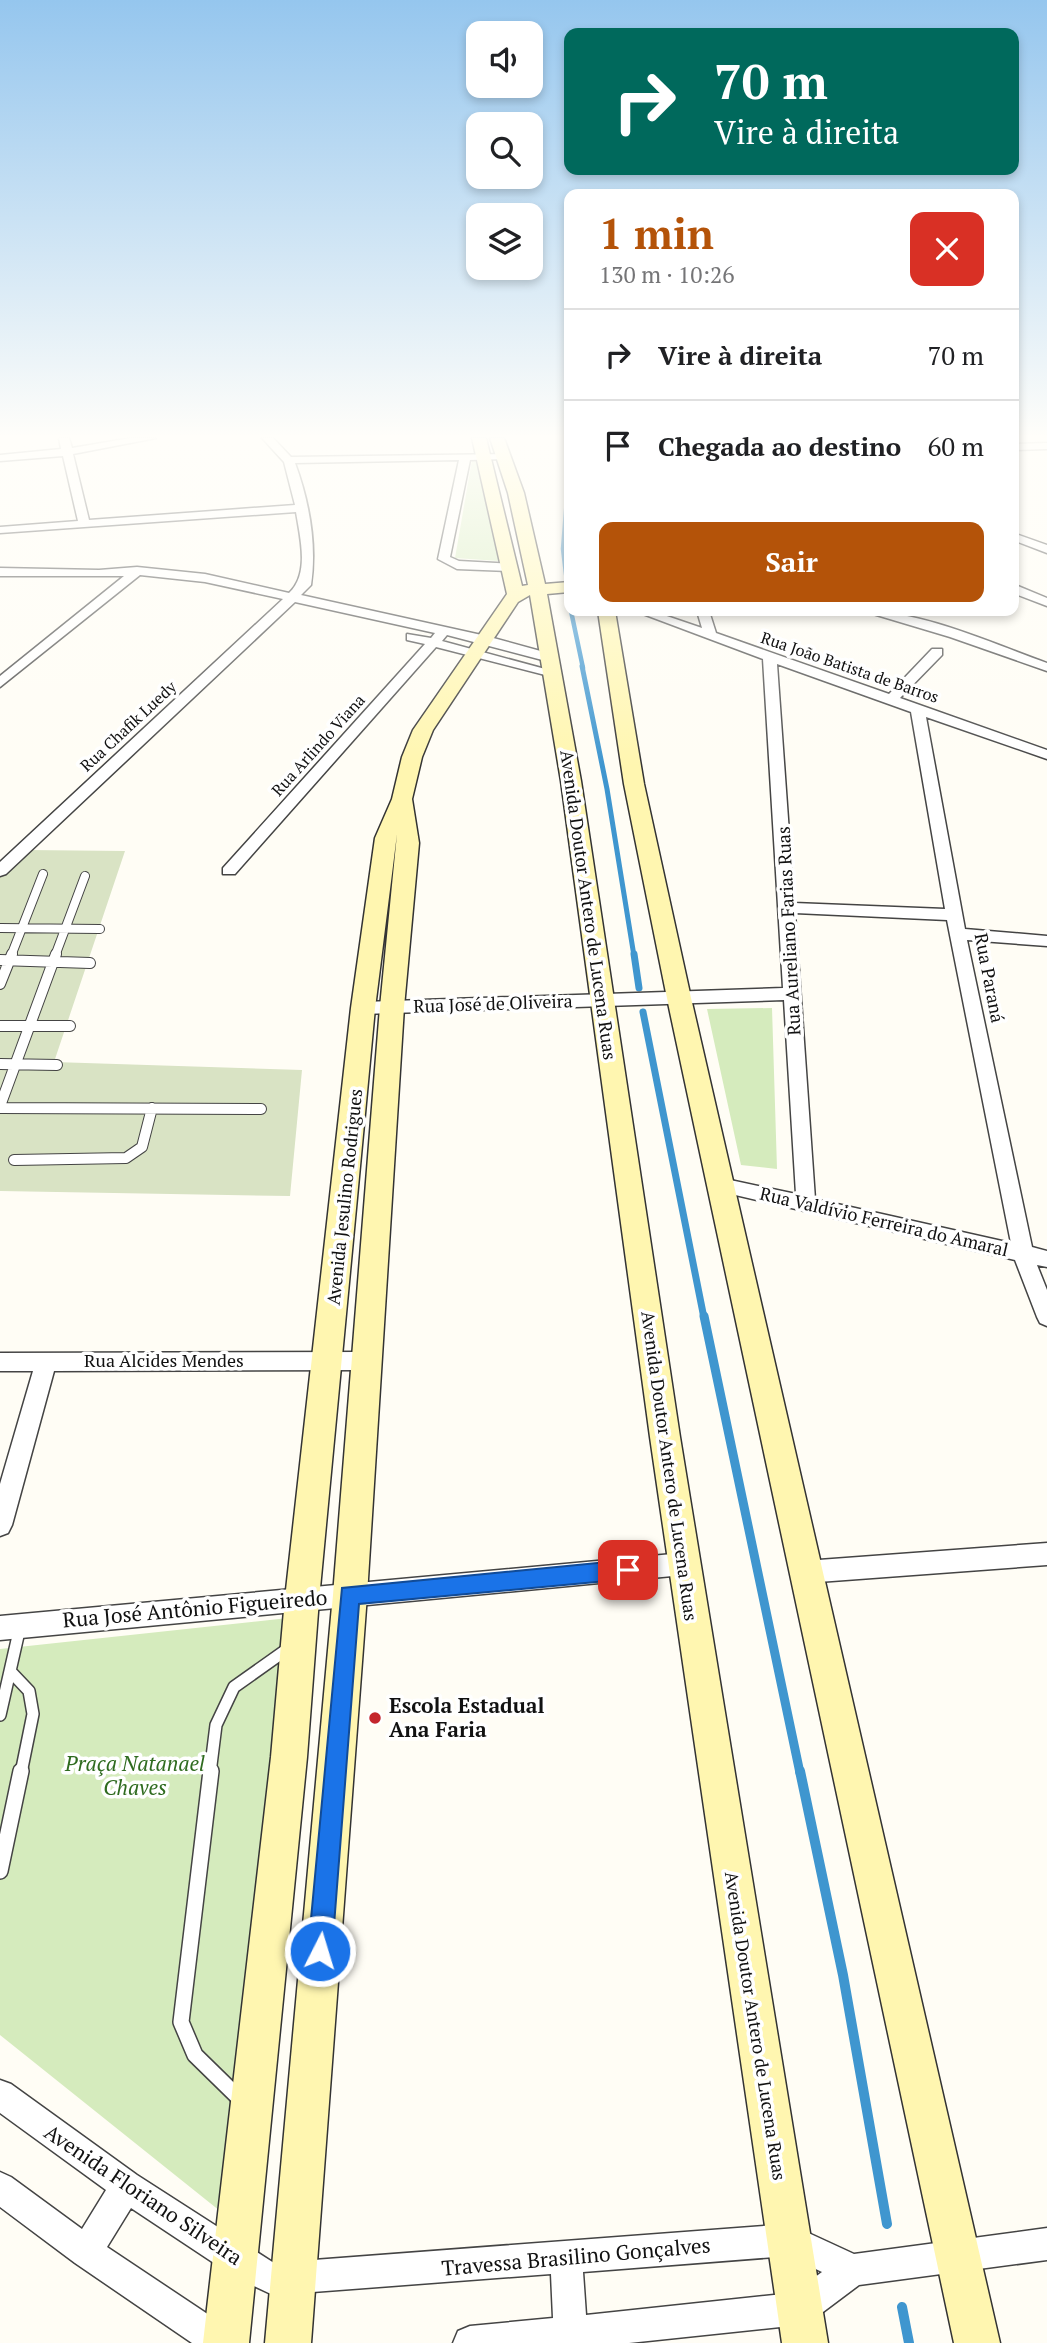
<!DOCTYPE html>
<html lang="pt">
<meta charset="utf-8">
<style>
body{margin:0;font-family:"PT Serif",serif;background:#f2f2f2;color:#202124;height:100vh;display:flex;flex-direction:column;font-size:26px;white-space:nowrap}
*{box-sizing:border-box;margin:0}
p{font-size:23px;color:#757577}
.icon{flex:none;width:38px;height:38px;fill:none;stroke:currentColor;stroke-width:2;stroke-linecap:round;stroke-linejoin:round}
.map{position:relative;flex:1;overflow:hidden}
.drawer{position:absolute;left:564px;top:189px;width:455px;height:427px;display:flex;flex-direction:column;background:#fff;border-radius:14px;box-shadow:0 4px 10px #0003}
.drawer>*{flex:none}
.banner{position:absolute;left:564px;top:28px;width:455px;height:147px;border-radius:14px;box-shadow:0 4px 10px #0003;background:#00695c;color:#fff;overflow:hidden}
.buttons{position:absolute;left:466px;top:21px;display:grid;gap:14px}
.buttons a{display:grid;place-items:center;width:77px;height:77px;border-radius:14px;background:#fff;box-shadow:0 4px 10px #0003;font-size:35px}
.pin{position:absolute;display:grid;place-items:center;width:60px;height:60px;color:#fff;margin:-30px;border-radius:14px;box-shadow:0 4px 10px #0006}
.me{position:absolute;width:77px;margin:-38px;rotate:5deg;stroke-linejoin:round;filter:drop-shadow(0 0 5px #0008)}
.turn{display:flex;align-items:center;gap:24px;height:147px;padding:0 35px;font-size:32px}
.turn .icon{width:91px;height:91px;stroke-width:2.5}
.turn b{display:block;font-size:49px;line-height:60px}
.round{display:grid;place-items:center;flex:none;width:74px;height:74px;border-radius:14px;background:#f2f2f2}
.summary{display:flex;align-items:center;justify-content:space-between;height:119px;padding:0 35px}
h1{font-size:42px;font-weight:700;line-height:52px;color:#b45309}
.cta{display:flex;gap:14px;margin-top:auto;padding:14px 35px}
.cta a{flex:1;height:80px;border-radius:14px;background:#b45309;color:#fff;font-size:28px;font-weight:700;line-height:80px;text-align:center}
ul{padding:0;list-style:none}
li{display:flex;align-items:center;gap:21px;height:91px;padding:0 35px;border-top:2px solid #e0e0e0}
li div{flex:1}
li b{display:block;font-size:26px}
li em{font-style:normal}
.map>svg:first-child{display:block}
.green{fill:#d5ebbd}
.cemetery{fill:#d9e3c4}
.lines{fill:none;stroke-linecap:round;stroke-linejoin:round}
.stream-far4{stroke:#3f96cf;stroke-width:4.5}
.stream-far3{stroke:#3f96cf;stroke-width:5}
.stream-far2{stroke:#3f96cf;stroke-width:7}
.stream-far1{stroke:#3f96cf;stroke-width:9}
.stream{stroke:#3f96cf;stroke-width:10}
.lane-far3-casing{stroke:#444;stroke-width:10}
.lane-far2-casing{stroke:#444;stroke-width:12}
.lane-far1-casing{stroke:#444;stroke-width:14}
.lane-casing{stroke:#444;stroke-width:18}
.street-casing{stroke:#444;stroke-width:3}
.secondary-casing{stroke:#333;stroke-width:3}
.path{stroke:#333;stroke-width:2.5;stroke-dasharray:4.5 2;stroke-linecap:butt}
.lane-far3{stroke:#fff;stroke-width:8}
.lane-far2{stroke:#fff;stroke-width:10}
.lane-far1{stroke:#fff;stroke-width:11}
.lane{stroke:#fff;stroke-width:15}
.street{fill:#fff;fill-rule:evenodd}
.secondary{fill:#fff6b0;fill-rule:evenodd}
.route{fill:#1a73e8;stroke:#114b97;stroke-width:2}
.poi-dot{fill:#c4262e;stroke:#fff;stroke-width:2.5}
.labels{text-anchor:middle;stroke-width:7;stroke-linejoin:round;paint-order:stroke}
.far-street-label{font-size:16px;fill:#111;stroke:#fff}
.street-label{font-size:18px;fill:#111;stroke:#fff}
.near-street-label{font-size:21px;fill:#111;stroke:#fff}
.near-poi-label{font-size:21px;font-weight:bold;fill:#111;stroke:#fff;text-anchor:start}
.near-park-label{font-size:21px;font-style:italic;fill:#2f6b1f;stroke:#fff}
</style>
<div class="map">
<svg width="1047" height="2343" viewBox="0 0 1047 2343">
<rect width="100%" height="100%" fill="#fffdf5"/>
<path class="green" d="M472,460H479L499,561L455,558Z
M772,1008L777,1169L741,1165L707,1009Z
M288,1618L220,2211L0,2035V1649Z"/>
<path class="cemetery" d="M26,850L125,851L54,1062L302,1070L290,1196L0,1191V874Z"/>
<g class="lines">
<path class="stream-far4" d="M567,582L563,549L569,473
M571,611L583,668"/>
<path class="stream-far3" d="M582,666L607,789L634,956"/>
<path class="stream-far2" d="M634,954L639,988
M643,1012L704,1318"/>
<path class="stream-far1" d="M704,1316L800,1773"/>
<path class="stream" d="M800,1771L843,1975L887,2224
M902,2307L909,2343"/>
<g class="lane-far3-casing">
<path id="lane-far3" d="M0,928L100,929
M11,956L43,874
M55,956L85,876"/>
</g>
<g class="lane-far2-casing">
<path id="lane-far2" d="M0,960L90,963
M0,984L12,954
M0,1026H70
M0,1064L57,1065
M0,1106L56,954
M0,1108L261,1109
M14,1160L126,1158L142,1147L152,1108"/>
</g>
<g class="lane-far1-casing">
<path id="lane-far1" d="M10,1671L29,1691L33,1714L21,1773
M0,1715L20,1627
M210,1773L216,1725L234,1687L289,1648"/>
</g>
<g class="lane-casing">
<path id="lane" d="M211,1771L181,2022L195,2055L241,2100
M0,1871L21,1771"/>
</g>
<g class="street-casing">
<path id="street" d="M59,438H69L72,448L131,438H156L73,454L89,520L295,505L284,462L262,438H273L291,457L509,454V458L505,459L470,460L450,557L459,561L513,564V570L509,571L457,569L438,559L459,460L295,463C309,501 317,545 311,585L301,595L486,636L555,655V661L550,662L447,635L442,641L560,673L553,677L436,647L235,874H223V868L425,644L407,640V634L431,638L435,633L295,602L6,874L0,876V862L283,599L205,582L140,575L0,687V676L124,576H0V568L99,570L137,567L205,574L289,593C310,574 300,537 296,512L0,533V527L78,521L63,456L0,461V455L61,449Z
M1047,443V449L1013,450V444Z
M1013,533L1047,545V553L1013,540Z
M1013,584L1047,598V606L1013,593Z
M635,611H652L702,628L697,611H709L716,633L889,694L932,649H942V655L900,698L1047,750V759L926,717L965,929L1047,936V946L967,940L1032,1247L1047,1251V1267L1037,1265L1047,1290V1326L1040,1323L1037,1317L1015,1260L714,1190L711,1185L714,1180L721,1178L796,1194L784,1000L363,1014L354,1008L363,1002L783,988L763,659ZM777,664L911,712L945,909L794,903ZM795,913L947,920L1011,1243L815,1199Z
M863,611C922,611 991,643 1047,663V671L950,637Z
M366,1352L374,1355L377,1361L374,1367L366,1370L54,1371L12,1525L8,1533L0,1536V1484L33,1371H0V1353Z
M1047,1543V1565L805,1583L797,1580L793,1572L797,1564L805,1561Z
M683,1553L691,1556L695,1564L691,1572L683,1575L0,1640V1616Z
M0,2080L11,2084L137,2175L274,2263L789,2224L854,2254L1047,2228V2260L859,2285L811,2321L799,2325L629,2343H453L458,2331L470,2326L553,2318L551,2274L273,2295L235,2277L131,2208L107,2247L233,2331L238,2343H192L75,2263L0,2207V2172L11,2177L82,2229L106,2190L0,2113ZM788,2256L822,2272L793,2293L586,2315L583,2272Z"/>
</g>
<g class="secondary-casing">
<path id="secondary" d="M472,438H486L522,586L528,585L508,493L490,438H504L524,493L545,584L569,582V592L547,594L581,781L680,1437L828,2343H782L650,1437L561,781L530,595L518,602L433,730L422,757L412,799L419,843L404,1007L367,1595L311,2343H265L333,1595L380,1007L397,834L375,1008L319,1599L307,1757L249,2343H203L271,1757L285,1599L351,1008L375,838L392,799L402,757L413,730L507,594Z
M598,611H615L644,784L691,998L1000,2343H954L667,998L624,784Z"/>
</g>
<path class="path" d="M967,611L979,615"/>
<use href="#lane-far3" class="lane-far3"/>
<use href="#lane-far2" class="lane-far2"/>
<use href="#lane-far1" class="lane-far1"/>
<use href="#lane" class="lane"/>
<use href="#street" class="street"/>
<use href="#secondary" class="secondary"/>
</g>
<linearGradient id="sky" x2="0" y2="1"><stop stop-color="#95c6ee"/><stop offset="0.57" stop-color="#fffefa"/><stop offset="1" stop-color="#fffefa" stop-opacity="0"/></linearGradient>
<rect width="1047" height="766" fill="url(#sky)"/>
<path class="route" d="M628,1560L635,1563L637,1570L635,1576L628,1579L359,1604L332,1951L328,1960L320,1963L312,1960L308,1951L342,1588Z"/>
<circle class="poi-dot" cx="375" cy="1718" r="7"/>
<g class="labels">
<g class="far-street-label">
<text transform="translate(850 667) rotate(19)" y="6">Rua João Batista de Barros</text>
<text transform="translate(128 726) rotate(-43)" y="6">Rua Chafik Luedy</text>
<text transform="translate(318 745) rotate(-48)" y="6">Rua Arlindo Viana</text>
</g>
<g class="street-label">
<text transform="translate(588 905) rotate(82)" y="6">Avenida Doutor Antero de Lucena Ruas</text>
<text transform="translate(789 931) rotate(-93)" y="6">Rua Aureliano Farias Ruas</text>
<text transform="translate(989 978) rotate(79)" y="6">Rua Paraná</text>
<text transform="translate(493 1004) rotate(-2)" y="6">Rua José de Oliveira</text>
<text transform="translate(345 1197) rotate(-84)" y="6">Avenida Jesulino Rodrigues</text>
<text transform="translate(884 1222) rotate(13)" y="6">Rua Valdívio Ferreira do Amaral</text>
<text x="164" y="1367">Rua Alcides Mendes</text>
<text transform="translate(669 1466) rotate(82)" y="6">Avenida Doutor Antero de Lucena Ruas</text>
<text transform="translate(755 2026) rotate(81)" y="6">Avenida Doutor Antero de Lucena Ruas</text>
</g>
<g class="near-street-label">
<text transform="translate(195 1609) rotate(-5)" y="7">Rua José Antônio Figueiredo</text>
<text transform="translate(143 2195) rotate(34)" y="7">Avenida Floriano Silveira</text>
<text transform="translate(576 2257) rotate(-5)" y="7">Travessa Brasilino Gonçalves</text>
</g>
<g class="near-poi-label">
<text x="389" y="1713">Escola Estadual<tspan x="389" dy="24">Ana Faria</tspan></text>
</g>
<g class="near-park-label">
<text x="135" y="1771">Praça Natanael<tspan x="135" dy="24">Chaves</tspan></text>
</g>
</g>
</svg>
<div class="buttons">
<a><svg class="icon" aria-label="sound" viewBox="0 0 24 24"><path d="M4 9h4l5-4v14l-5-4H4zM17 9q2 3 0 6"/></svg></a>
<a><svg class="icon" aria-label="search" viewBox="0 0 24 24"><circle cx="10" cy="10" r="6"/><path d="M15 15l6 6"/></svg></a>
<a><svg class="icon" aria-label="layers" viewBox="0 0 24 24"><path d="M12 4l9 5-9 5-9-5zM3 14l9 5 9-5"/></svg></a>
</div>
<div class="pin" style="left:628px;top:1570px;background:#d93025"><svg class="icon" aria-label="arrive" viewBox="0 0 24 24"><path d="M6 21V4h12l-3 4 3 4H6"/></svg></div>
<svg class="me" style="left:320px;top:1951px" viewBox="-20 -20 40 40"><circle r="17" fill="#1a73e8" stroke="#fff" stroke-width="3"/><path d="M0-11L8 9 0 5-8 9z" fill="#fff"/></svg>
<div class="banner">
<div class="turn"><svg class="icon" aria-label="right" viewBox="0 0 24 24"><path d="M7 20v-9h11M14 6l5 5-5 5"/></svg><div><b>70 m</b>Vire à direita</div></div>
</div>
<section class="drawer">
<div class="summary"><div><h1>1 min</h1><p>130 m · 10:26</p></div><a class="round" style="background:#d93025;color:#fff"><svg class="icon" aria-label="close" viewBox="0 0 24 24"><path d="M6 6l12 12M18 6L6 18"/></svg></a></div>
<ul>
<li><svg class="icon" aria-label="right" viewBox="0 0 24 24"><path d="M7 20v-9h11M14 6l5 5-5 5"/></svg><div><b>Vire à direita</b></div><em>70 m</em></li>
<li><svg class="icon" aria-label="arrive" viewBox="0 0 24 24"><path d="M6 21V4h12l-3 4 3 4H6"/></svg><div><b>Chegada ao destino</b></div><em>60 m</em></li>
</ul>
<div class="cta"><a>Sair</a></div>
</section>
</div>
